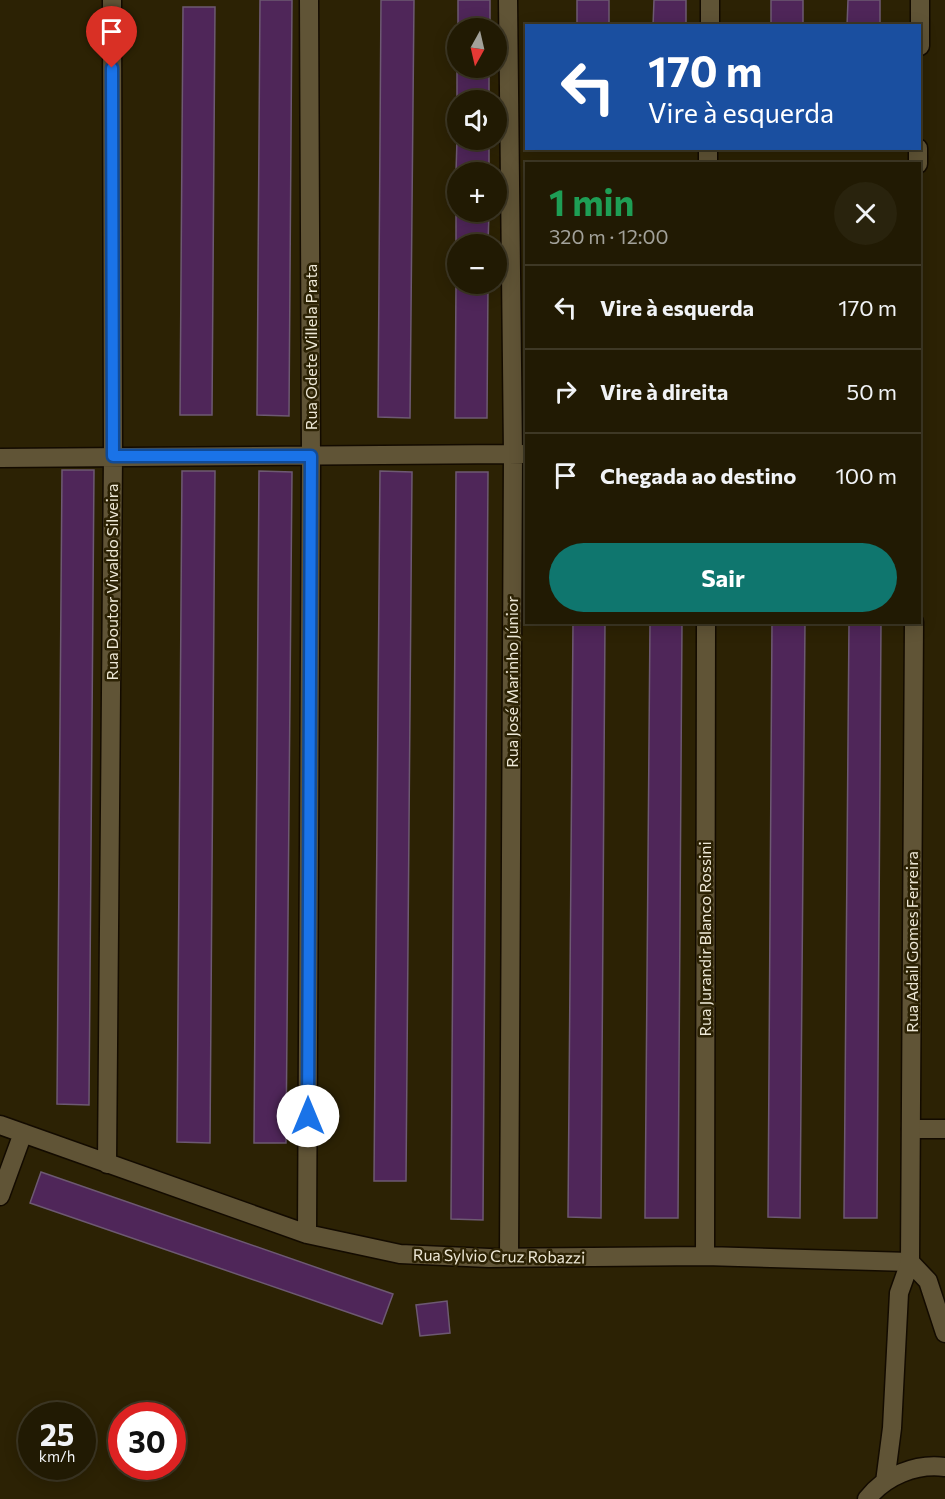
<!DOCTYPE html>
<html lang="pt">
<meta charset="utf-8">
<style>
body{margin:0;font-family:Commissioner,sans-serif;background:#29230d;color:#f1f3f6;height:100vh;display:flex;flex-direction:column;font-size:22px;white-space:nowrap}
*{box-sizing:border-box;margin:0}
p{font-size:20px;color:#a2a19a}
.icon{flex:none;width:33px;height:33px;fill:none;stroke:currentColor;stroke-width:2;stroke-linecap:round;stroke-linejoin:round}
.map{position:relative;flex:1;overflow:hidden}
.panel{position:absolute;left:525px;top:162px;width:396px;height:462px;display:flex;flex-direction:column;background:#211a03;border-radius:0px;box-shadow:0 3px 15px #0003,0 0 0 2px #3e3825}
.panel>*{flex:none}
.hud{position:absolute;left:525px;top:24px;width:396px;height:126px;border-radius:0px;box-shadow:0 3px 15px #0003,0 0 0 2px #3e3825;background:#1a4fa0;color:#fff;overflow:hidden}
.needle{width:39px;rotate:188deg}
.buttons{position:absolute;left:447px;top:18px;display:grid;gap:12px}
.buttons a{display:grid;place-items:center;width:60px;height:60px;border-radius:50%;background:#211a03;box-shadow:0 3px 15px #0003,0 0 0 2px #3e3825;font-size:30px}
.speed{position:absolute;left:18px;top:1402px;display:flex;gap:12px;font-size:30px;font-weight:700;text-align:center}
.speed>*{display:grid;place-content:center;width:78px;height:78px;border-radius:50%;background:#211a03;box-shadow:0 3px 15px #0003,0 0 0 2px #3e3825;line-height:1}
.speed small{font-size:15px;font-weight:400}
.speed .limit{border:9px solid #d22;background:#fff;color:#111}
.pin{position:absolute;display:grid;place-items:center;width:51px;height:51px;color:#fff;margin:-62px -26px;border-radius:50% 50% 50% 0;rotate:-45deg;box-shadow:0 0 6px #0007}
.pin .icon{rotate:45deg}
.me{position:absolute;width:66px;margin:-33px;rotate:0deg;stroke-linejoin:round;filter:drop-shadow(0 0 4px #0008)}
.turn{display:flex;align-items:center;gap:21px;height:126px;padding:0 24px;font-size:27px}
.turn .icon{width:78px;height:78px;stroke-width:2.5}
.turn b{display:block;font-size:42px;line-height:51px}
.round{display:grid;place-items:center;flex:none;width:63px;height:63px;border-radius:32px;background:#29230d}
.overview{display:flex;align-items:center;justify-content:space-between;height:102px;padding:0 24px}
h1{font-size:36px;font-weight:700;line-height:45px;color:#1e9e55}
.cta{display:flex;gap:12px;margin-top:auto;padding:12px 24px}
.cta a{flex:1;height:69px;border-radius:36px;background:#0f766e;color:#fff;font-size:24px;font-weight:700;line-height:69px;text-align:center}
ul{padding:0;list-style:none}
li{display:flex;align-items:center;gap:18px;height:84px;padding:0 24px;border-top:2px solid #3e3825}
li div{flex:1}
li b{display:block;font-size:22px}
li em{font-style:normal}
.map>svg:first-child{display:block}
.building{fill:#4f2659;stroke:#6d5972;stroke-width:1.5}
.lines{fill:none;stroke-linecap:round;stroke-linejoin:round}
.street-casing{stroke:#130b00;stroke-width:21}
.secondary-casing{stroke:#130b00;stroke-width:21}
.street{stroke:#605436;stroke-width:18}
.secondary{stroke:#605436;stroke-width:18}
.route-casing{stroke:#114b97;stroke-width:15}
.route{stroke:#1a73e8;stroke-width:10}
.labels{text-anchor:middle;stroke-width:5;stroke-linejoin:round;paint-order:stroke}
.street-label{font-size:16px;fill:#eee8d7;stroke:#2c2204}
</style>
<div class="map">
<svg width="945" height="1499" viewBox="0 0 945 1499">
<rect width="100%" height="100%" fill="#2c2204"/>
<path class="building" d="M260,0H292L289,416L257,415Z
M381,0H414L410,418L378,417Z
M458,0H490V28H458Z
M577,0H609V26H577Z
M654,0H686V26H653Z
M771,0H803V26H771Z
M848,0H880V26H847Z
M183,7H215L212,415H180Z
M457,68H489V100H457Z
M457,140H489V172H456Z
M456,212H489L488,244H456Z
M456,284H488L487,418H455Z
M62,470H94L89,1105L57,1104Z
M182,471H215L210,1143L177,1142Z
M259,471L292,472L286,1143H254Z
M380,471L412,472L406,1181H374Z
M456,472H488L483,1220L451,1219Z
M573,622H605L601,1218L568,1217Z
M650,622H682L678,1218H645Z
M772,622H805L800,1218L768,1217Z
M849,622H881L877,1218H844Z
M41,1172L393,1294L382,1324L30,1203Z
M447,1301L450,1333L420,1336L416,1305Z"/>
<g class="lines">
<g class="street-casing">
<path id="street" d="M508,0L513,454L509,1257
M710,26V0
M708,164V148
M0,458L526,454
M0,1125L307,1234L400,1254L489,1258L705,1256L910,1262
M911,1129H945
M107,1164L113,456L112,0
M0,1196L23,1133
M307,1234L311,457L309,0
M705,1256L706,622"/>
</g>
<g class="secondary-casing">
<path id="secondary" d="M920,46V0
M918,164V148
M910,1262L928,1281L945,1333
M885,1482L892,1428L899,1293L910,1262L914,622
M867,1499C885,1476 916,1463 945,1467"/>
</g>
<use href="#street" class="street"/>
<use href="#secondary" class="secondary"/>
</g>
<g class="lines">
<g class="route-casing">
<path id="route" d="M112,68L113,456H311L308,1116"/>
</g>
<use href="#route" class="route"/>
</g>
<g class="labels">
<g class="street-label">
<text transform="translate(311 347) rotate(-90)" y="6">Rua Odete Villela Prata</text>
<text transform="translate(112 582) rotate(-90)" y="6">Rua Doutor Vivaldo Silveira</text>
<text transform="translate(512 682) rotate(-90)" y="6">Rua José Marinho Júnior</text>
<text transform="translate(705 939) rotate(-90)" y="6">Rua Jurandir Blanco Rossini</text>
<text transform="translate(912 942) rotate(-90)" y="6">Rua Adail Gomes Ferreira</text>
<text transform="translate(499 1256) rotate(1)" y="6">Rua Sylvio Cruz Robazzi</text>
</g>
</g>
</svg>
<div class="buttons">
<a><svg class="needle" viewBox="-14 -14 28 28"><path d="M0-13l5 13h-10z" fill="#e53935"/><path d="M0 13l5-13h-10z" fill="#a2a19a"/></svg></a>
<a><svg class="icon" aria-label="sound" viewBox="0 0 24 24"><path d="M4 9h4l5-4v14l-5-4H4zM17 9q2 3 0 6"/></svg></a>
<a>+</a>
<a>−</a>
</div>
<div class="speed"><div>25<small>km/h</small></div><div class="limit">30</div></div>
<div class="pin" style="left:112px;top:68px;background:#d93025"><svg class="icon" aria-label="arrive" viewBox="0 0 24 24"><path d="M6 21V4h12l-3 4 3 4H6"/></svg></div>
<svg class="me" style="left:308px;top:1116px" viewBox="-20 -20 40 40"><circle r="19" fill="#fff"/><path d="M0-13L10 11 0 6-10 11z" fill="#1a73e8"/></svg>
<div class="hud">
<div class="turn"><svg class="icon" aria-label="left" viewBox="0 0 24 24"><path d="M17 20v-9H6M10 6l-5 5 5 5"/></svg><div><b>170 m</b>Vire à esquerda</div></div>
</div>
<section class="panel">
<div class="overview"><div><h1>1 min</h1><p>320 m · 12:00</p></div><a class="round"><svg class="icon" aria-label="close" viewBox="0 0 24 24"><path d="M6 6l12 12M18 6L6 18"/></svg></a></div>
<ul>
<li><svg class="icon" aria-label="left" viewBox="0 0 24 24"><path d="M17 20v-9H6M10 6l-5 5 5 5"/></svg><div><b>Vire à esquerda</b></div><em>170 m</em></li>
<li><svg class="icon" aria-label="right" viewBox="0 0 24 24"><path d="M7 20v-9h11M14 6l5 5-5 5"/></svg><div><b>Vire à direita</b></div><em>50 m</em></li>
<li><svg class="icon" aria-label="arrive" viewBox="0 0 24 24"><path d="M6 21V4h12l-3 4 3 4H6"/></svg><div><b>Chegada ao destino</b></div><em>100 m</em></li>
</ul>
<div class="cta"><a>Sair</a></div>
</section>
</div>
